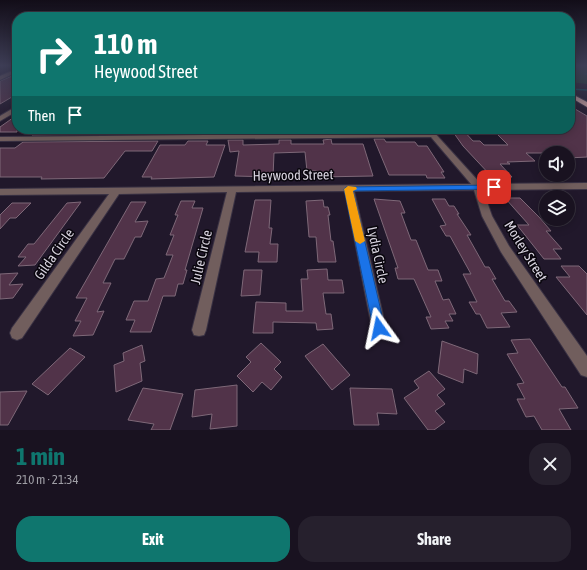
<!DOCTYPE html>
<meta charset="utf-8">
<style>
body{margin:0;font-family:"Asap Condensed",sans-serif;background:#26202d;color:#f1f3f6;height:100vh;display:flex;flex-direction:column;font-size:15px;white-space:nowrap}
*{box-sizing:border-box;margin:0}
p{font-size:13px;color:#9f9ea5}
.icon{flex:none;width:22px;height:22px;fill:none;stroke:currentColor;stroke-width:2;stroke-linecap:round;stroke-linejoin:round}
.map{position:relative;height:430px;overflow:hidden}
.details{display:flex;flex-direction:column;background:#191220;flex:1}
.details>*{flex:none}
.top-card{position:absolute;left:12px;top:12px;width:563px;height:122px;border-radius:16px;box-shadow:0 2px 10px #0003,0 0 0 1px #37323e;background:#0f766e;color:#fff;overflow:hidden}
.buttons{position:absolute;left:539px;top:146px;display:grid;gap:8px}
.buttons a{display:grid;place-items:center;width:36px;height:36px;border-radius:50%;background:#191220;box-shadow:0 2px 10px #0003,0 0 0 1px #37323e;font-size:20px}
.pin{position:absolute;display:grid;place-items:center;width:34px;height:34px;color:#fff;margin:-17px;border-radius:8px;box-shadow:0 2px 6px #0006}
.me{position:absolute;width:44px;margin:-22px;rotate:348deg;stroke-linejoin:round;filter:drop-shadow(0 0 3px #0008)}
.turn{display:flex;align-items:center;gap:14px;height:84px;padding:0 16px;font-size:18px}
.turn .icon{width:52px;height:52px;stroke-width:2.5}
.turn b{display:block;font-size:28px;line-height:34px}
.then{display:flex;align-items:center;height:38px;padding:0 16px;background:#0003;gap:8px;font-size:15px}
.round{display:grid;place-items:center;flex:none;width:42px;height:42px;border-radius:16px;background:#26202d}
.head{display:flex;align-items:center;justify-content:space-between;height:68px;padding:0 16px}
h1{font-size:24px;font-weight:700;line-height:30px;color:#0f766e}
.action{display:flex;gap:8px;margin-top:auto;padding:8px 16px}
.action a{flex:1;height:46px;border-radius:16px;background:#0f766e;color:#fff;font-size:16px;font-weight:700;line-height:46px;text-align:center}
.action a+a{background:#26202d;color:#f1f3f6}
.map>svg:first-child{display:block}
.green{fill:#1f392c}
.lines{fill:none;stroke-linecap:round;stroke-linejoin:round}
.stream{stroke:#154652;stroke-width:1.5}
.building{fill:#513349;stroke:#7e6878}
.minor-casing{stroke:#3a3244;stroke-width:2}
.major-casing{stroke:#3a3244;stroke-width:2}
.minor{fill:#715e5d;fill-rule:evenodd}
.major{fill:#c79f9d;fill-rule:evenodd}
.route{fill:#1a73e8;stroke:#114b97}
.slow{fill:#f59e0b}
.labels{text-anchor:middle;stroke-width:3;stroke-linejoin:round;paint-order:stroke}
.street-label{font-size:14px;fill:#d7d2de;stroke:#09060d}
</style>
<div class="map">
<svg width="587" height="430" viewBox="0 0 587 430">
<rect width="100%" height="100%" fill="#21182b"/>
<path class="green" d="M570,66H587V84L570,82Z"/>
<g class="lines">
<path class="stream" d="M585,74H587
M570,89L587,90"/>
</g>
<path class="building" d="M17,74V94L0,104V81Z
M570,106L587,116V157L568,158V153H526L535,161L507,162L510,164H500L512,177H492L463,146L451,129H462L473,141H480L484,145H508L492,129H570Z
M17,115V132H0V127Z
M40,129H166L163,134L32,135Z
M194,129H212L210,134H192Z
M331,139L332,144H363L373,176L318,177L317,171H307L305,152L274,153L273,177L235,176L239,151L230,152L228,140H243V145L279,144V140H291V144H324L323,140Z
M374,139H384L386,142H415L418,146H427L444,172H441L445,178H427L426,175H389Z
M158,141L152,151H125L104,178L41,179L42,177H0V148H15L23,142Z
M188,141H208L206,145H225L214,177L151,179L152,177H142L160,145H185Z
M505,198H520L539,217L551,231H546L562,249H553L561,259H544L517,225H529Z
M374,199L400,201L405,213H401L411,240H416L428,270H438L442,281H435L443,300L449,299L456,314H449L453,321H445L449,328L431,329L426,317H431L414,279H398L395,268H398Z
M432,199H445L449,206H454L459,214H457L471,235H467L485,267H489L496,279H492L505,301H509L517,312L501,313L510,327L487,328L480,314H476L469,302H477L463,274H471L450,236H446L440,226L446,225Z
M255,200H271L269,228H272L270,244H278L277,262H258L259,252H245Z
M323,200L324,207H328L330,215H328L331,241H333L336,262H318L316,237H309L306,201Z
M181,201H195L192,208H203L185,270H187L183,284H178L175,296H163L151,332H130L135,320H126L134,301H148L156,279L164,278L173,255H166L174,235H170L178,215H175Z
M81,202L35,265L18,266L26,257H18L28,244H34L67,203Z
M131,202H146L135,222L148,221L141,237H135L124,259H115L103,283H111L97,312L104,311L93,335L73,336L81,321H75L87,298H76Z
M12,203H31L16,218H10L0,229V215Z
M561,266H579L587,274V315L556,277H570Z
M327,269L328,280H342L344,293H323L326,314H331L333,329L317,330L316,323L273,322V333H253L256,302L286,303V311H303L301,279H308L307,270Z
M244,270H262L260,295L241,296Z
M18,273L9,285L23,284L13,298L0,299V274Z
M530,339L562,387H565L578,408L559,409L571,430H542L534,416L526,417L517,399H525L517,384L524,383L507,354L518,353L511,340Z
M442,341L478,354L477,374L464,369L463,383L438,373Z
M261,343L281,362L274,369L282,377L271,390L262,382L253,392L237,376L251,362L246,357Z
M323,344L350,375L332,390L305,356Z
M142,345L145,361L140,363L142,381L116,392L114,365L124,361L123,353Z
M70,348L85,357L48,395L32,384Z
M429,371L445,389L437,395L445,404L435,411L445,422L434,430H428L404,398L419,388L414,381Z
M237,385V426L210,429L212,414L192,417L195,390Z
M143,388L183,394L170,430H151L154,424L128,420Z
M350,388L392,389L397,414L377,413L379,425H354Z
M27,391L8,425H0V392Z"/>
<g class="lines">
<g class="minor-casing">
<path id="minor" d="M17,69V72L0,80V76Z
M17,106V111L0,121V116Z
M430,129L432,130L481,184L587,183V189L483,190L492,216L509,246L587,356V377L581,375L501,252L482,216L474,190L354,191L386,328L384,333L379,334L374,333L372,328L345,191L236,192L206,330L204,335L199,336L194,335L192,330L227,192L119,194L22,338L17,340L12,338L10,333L12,328L109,194L0,195V189L471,184L431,137L0,141V137L428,133L427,131Z"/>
</g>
<g class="major-casing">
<path id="major" d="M570,93L587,102V107L570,97Z"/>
</g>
<use href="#minor" class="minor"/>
<use href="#major" class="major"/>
</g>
<linearGradient id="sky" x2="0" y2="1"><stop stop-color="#120d18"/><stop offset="0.52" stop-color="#3d3d55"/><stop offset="1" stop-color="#3d3d55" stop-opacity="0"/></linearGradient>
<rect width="587" height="126" fill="url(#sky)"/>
<path class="route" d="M494,185L498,187L497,189L353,191L385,328L383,332L379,333L374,332L344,189L346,187Z"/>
<path class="slow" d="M348,186L356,187L357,189L353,191L365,241L360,244L355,241L344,189Z"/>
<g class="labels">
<g class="street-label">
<text transform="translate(293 175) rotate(-1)" y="5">Heywood Street</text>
<text transform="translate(526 251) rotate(58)" y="5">Morley Street</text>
<text transform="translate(54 254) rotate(-55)" y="5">Gilda Circle</text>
<text transform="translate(378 255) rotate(78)" y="5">Lydia Circle</text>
<text transform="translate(201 257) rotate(-77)" y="5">Julie Circle</text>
</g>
</g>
</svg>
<div class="buttons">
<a><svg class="icon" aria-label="sound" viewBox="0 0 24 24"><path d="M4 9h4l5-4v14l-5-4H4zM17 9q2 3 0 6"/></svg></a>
<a><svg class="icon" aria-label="layers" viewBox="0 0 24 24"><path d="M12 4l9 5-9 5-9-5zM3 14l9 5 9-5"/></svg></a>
</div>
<div class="pin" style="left:494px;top:187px;background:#d93025"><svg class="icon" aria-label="arrive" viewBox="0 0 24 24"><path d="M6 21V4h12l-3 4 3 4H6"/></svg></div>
<svg class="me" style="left:379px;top:328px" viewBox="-20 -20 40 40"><path d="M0-17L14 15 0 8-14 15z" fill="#1a73e8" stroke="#fff" stroke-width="4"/></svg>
<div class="top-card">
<div class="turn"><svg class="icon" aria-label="right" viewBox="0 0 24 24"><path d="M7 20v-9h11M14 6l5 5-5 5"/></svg><div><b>110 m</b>Heywood Street</div></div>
<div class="then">Then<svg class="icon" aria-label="arrive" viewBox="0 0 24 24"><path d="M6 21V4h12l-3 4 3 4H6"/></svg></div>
</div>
</div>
<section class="details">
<div class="head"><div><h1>1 min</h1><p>210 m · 21:34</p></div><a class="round"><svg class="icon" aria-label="close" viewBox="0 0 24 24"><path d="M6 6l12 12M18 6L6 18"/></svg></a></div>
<div class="action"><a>Exit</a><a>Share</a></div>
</section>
